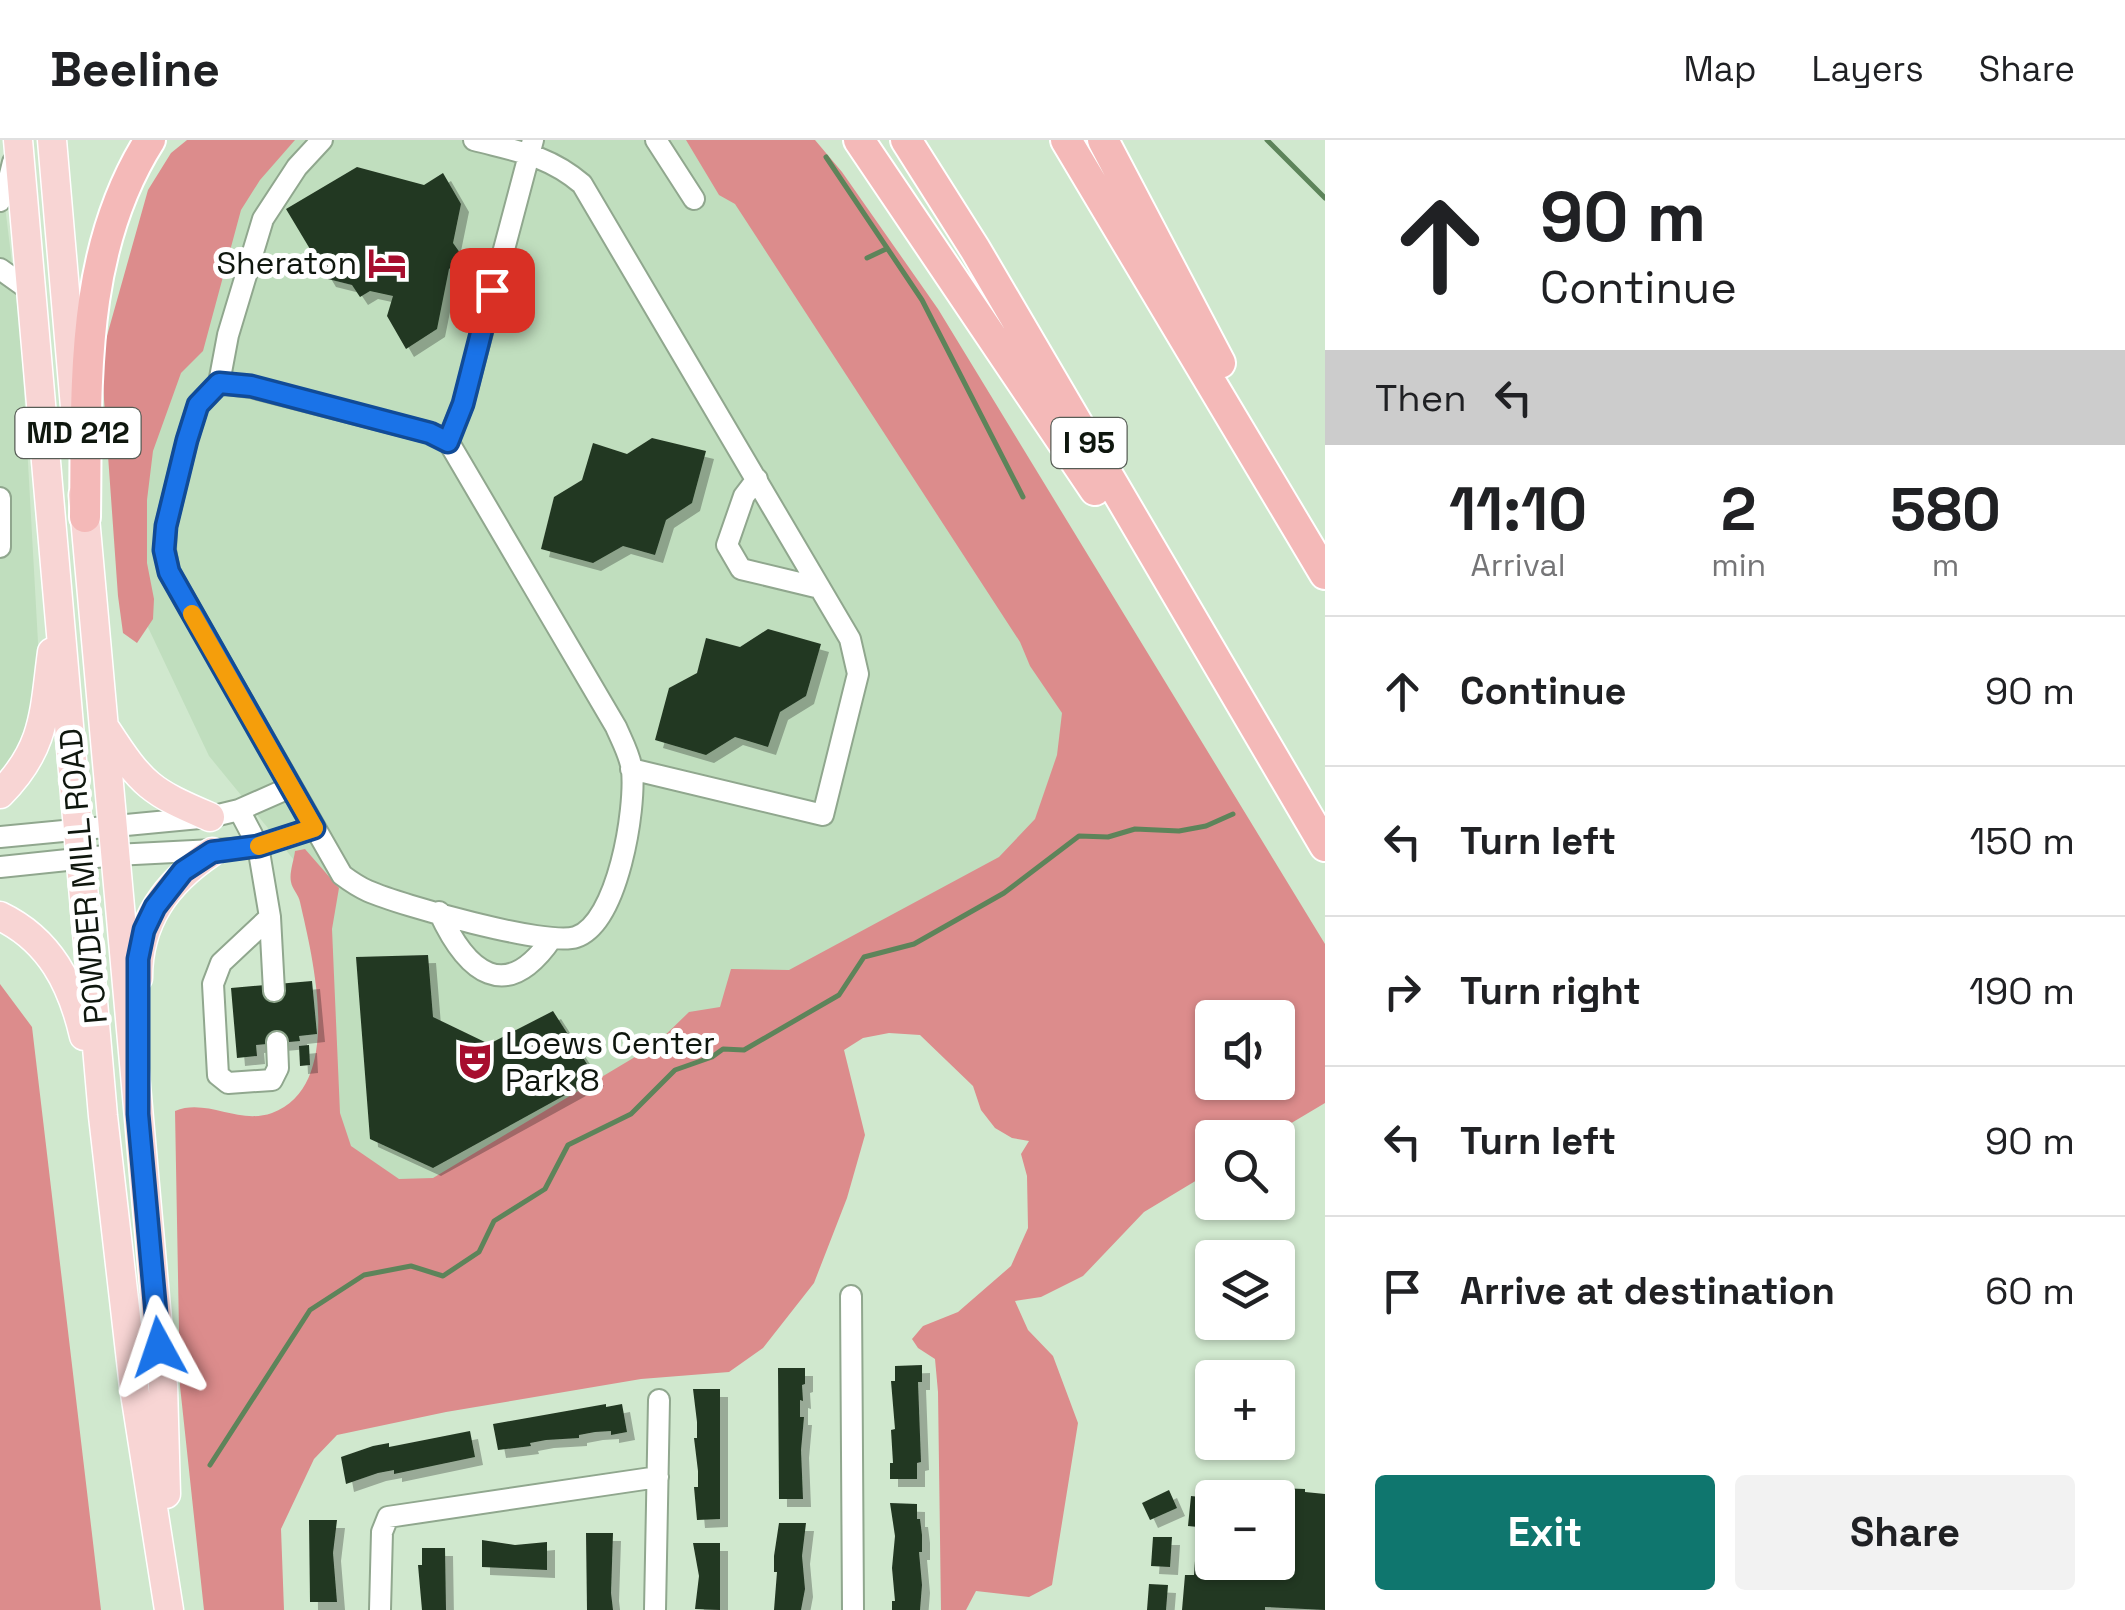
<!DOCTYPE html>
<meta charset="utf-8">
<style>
body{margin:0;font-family:"Space Grotesk",sans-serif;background:#f2f2f2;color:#202124;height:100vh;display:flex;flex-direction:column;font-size:38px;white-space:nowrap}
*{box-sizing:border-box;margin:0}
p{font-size:32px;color:#757577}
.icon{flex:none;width:55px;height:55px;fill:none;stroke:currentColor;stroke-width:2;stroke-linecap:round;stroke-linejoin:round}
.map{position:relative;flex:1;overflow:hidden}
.drawer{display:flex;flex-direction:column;background:#fff;width:800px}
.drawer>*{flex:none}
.hud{background:#fff;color:#202124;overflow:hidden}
.tools{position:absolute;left:1195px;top:860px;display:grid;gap:20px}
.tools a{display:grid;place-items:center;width:100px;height:100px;border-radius:10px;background:#fff;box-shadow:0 2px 8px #0004;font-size:50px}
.pin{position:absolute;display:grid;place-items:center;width:85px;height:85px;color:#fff;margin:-42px;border-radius:20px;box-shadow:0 5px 15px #0006}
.me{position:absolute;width:110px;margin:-55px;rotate:355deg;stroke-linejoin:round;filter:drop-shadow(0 0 8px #0008)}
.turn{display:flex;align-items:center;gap:35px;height:210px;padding:0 50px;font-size:45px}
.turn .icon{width:130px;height:130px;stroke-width:2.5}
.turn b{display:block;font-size:70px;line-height:85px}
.then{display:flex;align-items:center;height:95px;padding:0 50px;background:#0003;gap:20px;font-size:38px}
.eta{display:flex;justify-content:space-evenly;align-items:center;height:170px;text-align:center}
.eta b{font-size:60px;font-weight:800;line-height:70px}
.action{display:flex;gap:20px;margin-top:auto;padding:20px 50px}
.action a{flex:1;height:115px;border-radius:10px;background:#0f766e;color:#fff;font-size:40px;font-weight:800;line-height:115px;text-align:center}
.action a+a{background:#f2f2f2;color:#202124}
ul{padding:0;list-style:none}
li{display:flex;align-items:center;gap:30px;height:150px;padding:0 50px;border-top:2px solid #e0e0e0}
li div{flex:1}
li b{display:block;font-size:38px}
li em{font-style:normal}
header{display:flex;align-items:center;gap:60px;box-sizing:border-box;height:140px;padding:0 50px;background:#fff;border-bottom:2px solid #e0e0e0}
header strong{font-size:48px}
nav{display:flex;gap:55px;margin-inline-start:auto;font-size:35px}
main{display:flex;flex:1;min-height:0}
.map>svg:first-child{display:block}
.built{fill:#c0debe}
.forest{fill:#dc8c8c;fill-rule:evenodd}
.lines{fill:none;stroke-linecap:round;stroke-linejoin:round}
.stream{stroke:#5d845a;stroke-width:5}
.building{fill:#243723;filter:url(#shadow)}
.minor-casing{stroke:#90a78e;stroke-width:24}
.major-casing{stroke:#fff;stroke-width:31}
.highway-casing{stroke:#fff;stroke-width:34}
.minor{stroke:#fff;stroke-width:20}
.major{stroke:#f8d5d4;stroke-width:28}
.highway{stroke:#f4b9b8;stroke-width:30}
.route-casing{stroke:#114b97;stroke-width:25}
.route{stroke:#1a73e8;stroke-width:18}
.slow{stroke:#f59e0b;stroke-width:18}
.labels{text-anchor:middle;stroke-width:10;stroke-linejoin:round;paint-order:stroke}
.shield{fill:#fff;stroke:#575d56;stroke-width:2.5}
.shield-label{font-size:30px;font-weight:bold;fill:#0f170e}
.poi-label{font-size:32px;fill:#0f170e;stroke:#fff;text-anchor:end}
.street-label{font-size:32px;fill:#0f170e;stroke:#fff}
</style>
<header>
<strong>Beeline</strong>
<nav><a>Map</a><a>Layers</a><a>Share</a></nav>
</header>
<main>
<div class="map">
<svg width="1325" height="1470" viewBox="0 0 1325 1470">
<defs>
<filter id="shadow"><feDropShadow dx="8" dy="8" stdDeviation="0" flood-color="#0004"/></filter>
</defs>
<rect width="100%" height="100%" fill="#d0e8ce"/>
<path class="built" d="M227,0H714L1145,661L415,1193L320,1014L321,839L298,725L209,616L136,462L134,241Z
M0,25L21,197L40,538L32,577L15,621L0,637Z"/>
<path class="forest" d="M187,0H295L260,40L241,70L203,211L181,233L153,311L147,360V423L154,459L153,479L137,503L123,493L118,456L101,217L148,50L171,13Z
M686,0H815L842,32L938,169L1325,804V963L1268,997L1212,998V1031L1144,1072L1083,1136L1041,1157L1015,1161L1028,1190L1053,1216L1078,1283L1052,1445L1029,1457L976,1451L966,1470H941L938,1252L935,1219L918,1208L912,1199L923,1186L958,1172L1011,1126L1028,1088L1027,1036L1021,1014L1029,1001L1012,998L995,988L981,970L973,946L920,895L889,893L863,898L844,910L865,995L847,1058L814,1143L763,1208L729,1232L641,1239L446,1272L337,1295L314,1319L281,1389L284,1470H204L180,1246L175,971C207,958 238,985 272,973C345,946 313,819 300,762C299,755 292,749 291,742C289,733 294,720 295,711L305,709L339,748L332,789L340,973L351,1006L399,1039L433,1038L655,905L689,872L720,867L731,829L789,830L999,717L1035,679L1057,615L1062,573L1030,526L1020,502L735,64L719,55ZM1212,878H1278V942H1212Z
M0,844L32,887L101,1470H0Z"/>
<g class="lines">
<path class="stream" d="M1267,0L1325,58
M826,17L922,160L1023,357
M867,118L886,109
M210,1325L310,1170L364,1135L411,1126L443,1136L479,1112L494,1081L545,1049L568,1005L631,974L675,930L712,917L723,909L744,910L839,855L864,817L914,804L1004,753L1079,696L1108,697L1135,689L1179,691L1206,686L1233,674"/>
</g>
<path class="building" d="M357,27L424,45L443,33L461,64L453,103L463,117L449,129L437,189L406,209L387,176L393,156L370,151L360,157L352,145L328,139L286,69Z
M652,298L706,311L692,363L666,380L655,415L623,406L593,423L541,409L554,357L582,340L593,303L627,314Z
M768,489L821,504L806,556L780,572L768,607L735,597L706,615L655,600L669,548L697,533L706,498L740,507Z
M428,815L433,877L489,904L553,871L596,938L433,1028L370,999L356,817Z
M312,841L317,894L299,896L300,901L256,905L257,916L237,918L231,848Z
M309,905L310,925L300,926L299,906Z
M922,1225V1242H918L921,1322L917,1323V1339H890V1323H893L891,1290L895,1289L891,1241H895V1226Z
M778,1228H805V1244L802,1245L803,1261L800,1260V1277H804L801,1310L803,1359H779Z
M693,1249H720V1379L697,1380L694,1347H698V1331L694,1298H697V1282Z
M606,1264V1267L622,1264L627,1292L611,1295V1291L595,1292L579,1295V1298L546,1300L530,1303L531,1306L498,1310L493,1284Z
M470,1291L475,1317L394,1334V1330L378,1333L346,1344L341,1317L373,1306L389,1303V1307Z
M1245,1347L1305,1349V1352L1325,1354V1470L1265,1467V1470H1182L1185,1435H1194L1196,1407L1212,1409V1422H1278V1358H1244Z
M1169,1350L1177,1368L1150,1380L1142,1363Z
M1191,1356L1210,1358L1208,1388L1188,1386Z
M890,1363L917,1364V1379H920L922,1395V1412H919L922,1445L920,1470H892V1461H895L892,1428L895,1396Z
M309,1380H337L333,1413L337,1462H310Z
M779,1383H806L802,1416L805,1449L801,1470H774L777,1432H774V1416Z
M586,1393H613L611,1453L613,1470H587Z
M1153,1397H1172L1170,1427L1151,1426Z
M482,1400L515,1405L547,1402V1430L482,1427Z
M693,1403H720V1470L695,1469L699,1436Z
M422,1408H445L446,1470H422L418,1425H422Z
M1149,1444L1168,1445L1166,1470H1147Z"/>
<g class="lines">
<g class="minor-casing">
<path id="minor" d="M474,0C516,11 548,15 582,44L850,499L858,534L823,675L631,629
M656,0L694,59
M0,61L7,47L13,22
M0,129L31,151
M219,243L251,247L430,293L448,301L616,587C622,601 630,615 632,630C636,669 618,783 576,797C547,807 400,765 368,751C359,747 350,741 342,735L169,432L165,410L166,386L187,300L198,265Z
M219,243L228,195L263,79L297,27L322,0
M448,301L463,264L533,0
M757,339L744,356L727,405L741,429L820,448
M0,358V407
M239,670L258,706L270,777L274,851
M0,697L210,677L239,670L291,647
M0,727L115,715L233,709L258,706L314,688
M439,772C467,833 506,865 552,798
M270,777L221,823L213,844L218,935L228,943L272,940L278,928L277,902
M851,1156L853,1470
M380,1470L382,1392L388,1377L658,1337
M655,1470L659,1260"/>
</g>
<g class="major-casing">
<path id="major" d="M18,0L103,976L134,1247L169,1470
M52,0L75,267
M83,355L163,1246L166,1354
M107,591C142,645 151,652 210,677
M0,654C46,608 44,572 52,512
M0,776C50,800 72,844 84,896
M138,838C138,781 166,743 212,712"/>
</g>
<g class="highway-casing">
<path id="highway" d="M859,0L1095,350
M906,0L975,109L1325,706
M1066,0L1325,434
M1103,0L1220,223
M85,377C87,249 78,113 150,0"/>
</g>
<use href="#minor" class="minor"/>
<use href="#major" class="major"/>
<use href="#highway" class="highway"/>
</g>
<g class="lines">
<g class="route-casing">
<path id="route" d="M159,1207L138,974V819L144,790L155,767L183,731L212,712L258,706L314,688L169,432L164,410L166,386L187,300L198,265L219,243L251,246L430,293L448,302L463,264L492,150"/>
</g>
<use href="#route" class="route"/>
<path class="slow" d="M192,474L314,688L259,706"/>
</g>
<defs>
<g id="hotel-bare" transform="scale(3)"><path d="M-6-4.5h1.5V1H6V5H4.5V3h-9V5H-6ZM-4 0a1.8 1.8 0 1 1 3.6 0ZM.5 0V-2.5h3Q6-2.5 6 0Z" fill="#a70e2e" stroke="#fff" stroke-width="2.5" paint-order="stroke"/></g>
<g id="theatre-bare" transform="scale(3)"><path d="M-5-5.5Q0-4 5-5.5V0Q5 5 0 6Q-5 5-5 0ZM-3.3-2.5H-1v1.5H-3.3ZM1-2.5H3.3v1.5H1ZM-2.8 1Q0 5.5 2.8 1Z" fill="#a70e2e" stroke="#fff" stroke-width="2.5" paint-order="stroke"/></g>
</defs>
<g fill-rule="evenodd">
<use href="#hotel-bare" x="387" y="123"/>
<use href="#theatre-bare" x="475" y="921"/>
</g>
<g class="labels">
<g class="shield">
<rect x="15.5" y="268" width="125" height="50" rx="8"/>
<rect x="1051.5" y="278" width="75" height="50" rx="8"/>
</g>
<g class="shield-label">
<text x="78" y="303">MD 212</text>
<text x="1089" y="313">I 95</text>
</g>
<g class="poi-label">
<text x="357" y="134">Sheraton</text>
<text x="505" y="914" text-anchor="start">Loews Center<tspan x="505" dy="37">Park 8</tspan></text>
</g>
<g class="street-label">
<text transform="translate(83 736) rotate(-95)" y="11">POWDER MILL ROAD</text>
</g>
</g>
</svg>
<div class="tools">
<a><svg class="icon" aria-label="sound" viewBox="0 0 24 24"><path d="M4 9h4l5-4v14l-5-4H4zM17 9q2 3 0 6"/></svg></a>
<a><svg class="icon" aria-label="search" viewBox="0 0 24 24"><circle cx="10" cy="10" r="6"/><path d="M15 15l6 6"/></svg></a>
<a><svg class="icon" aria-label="layers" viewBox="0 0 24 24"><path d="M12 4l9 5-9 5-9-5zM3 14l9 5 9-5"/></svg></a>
<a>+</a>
<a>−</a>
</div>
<div class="pin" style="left:492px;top:150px;background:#d93025"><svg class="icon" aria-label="arrive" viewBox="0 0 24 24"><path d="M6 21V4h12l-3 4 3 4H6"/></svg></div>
<svg class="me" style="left:159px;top:1207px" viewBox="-20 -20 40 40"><path d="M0-17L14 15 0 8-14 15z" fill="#1a73e8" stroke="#fff" stroke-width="4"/></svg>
</div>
<section class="drawer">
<div class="hud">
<div class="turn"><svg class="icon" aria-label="ahead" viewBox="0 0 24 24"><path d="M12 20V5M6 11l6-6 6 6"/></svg><div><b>90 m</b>Continue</div></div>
<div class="then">Then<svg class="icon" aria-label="left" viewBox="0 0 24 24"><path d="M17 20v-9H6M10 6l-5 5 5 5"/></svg></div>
</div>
<div class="eta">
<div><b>11:10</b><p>Arrival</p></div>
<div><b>2</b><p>min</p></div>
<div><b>580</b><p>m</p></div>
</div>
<ul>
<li><svg class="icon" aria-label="ahead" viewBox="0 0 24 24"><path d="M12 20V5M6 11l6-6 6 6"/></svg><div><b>Continue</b></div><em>90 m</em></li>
<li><svg class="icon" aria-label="left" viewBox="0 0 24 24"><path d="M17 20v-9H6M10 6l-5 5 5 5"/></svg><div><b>Turn left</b></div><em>150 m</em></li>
<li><svg class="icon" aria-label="right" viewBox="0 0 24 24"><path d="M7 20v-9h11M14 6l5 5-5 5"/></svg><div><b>Turn right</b></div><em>190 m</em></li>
<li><svg class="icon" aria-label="left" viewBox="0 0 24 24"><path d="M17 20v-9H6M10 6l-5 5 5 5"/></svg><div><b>Turn left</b></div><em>90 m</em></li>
<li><svg class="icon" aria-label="arrive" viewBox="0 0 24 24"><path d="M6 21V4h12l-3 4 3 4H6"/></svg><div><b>Arrive at destination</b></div><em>60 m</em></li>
</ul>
<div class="action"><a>Exit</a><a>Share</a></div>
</section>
</main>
